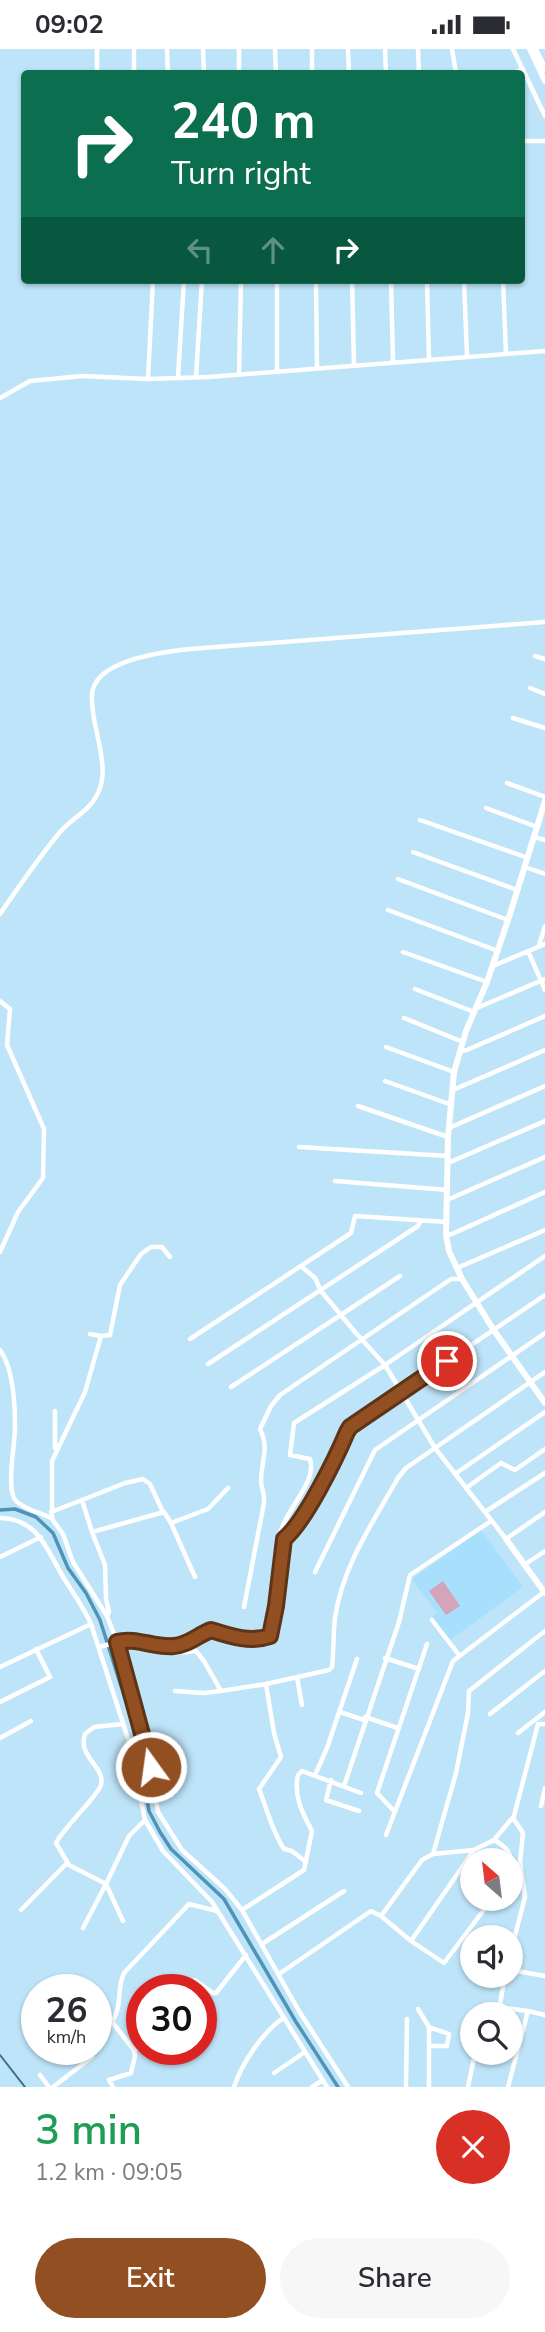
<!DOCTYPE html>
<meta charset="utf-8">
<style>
body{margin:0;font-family:"Nunito Sans",sans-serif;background:#f7f7f7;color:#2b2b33;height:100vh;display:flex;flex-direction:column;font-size:26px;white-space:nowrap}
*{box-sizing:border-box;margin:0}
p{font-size:23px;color:#7c7c81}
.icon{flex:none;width:38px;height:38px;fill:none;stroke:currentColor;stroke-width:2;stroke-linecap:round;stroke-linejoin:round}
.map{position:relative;height:2038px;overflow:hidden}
.details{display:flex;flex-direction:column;background:#fff;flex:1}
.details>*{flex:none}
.guide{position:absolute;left:21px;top:21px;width:504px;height:214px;border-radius:7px;box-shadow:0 2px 5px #0004;background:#0b6e4f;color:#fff;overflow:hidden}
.needle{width:46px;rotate:332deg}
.tools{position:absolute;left:460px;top:1799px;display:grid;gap:14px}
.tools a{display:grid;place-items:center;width:63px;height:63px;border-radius:50%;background:#fff;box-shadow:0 2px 5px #0004;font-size:35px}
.speed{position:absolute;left:21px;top:1925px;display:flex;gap:14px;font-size:35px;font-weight:700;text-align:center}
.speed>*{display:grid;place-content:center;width:91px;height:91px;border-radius:50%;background:#fff;box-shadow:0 2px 5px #0004;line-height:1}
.speed small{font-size:18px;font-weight:400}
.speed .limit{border:10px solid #d22;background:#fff;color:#111}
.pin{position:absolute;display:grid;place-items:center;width:60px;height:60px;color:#fff;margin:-30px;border:4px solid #fff;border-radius:50%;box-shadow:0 2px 7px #0007}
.me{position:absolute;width:77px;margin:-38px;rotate:346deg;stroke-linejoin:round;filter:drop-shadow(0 0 5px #0008)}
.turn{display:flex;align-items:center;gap:24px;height:147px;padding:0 35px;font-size:32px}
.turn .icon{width:91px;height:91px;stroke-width:2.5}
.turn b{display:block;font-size:49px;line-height:60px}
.lanes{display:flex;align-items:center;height:66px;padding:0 35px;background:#0003;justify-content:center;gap:35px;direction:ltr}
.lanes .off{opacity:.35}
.round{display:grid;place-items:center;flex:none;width:74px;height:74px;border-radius:37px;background:#f7f7f7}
.headline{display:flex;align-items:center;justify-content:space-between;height:119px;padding:0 35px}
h1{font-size:42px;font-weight:600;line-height:52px;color:#1e9e55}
.cta{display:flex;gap:14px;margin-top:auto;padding:14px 35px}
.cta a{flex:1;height:80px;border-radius:42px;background:#924f21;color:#fff;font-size:28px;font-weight:600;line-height:80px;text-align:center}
.cta a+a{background:#f7f7f7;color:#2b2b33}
.status{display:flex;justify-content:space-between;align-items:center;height:49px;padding:0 35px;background:#fff;direction:ltr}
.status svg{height:19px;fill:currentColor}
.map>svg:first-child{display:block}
.built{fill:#a7dffd}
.grass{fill:#d6a4b9}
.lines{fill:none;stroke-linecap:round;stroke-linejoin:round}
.stream{stroke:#39708b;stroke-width:2}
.canal{stroke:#4d94b6;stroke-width:3.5}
.street{stroke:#fff;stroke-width:4.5}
.secondary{stroke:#fff;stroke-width:6}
.route-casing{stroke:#5f3315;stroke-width:18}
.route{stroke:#924f21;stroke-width:12}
</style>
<div class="status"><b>09:02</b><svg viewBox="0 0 49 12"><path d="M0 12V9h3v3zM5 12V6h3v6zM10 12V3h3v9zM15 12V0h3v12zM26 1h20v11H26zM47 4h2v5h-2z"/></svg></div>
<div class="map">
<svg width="545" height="2038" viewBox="0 0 545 2038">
<rect width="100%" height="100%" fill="#bee4f9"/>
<path class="built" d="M481,1481L523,1538L450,1591L432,1568L437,1564L412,1530Z"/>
<path class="grass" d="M443,1532L460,1557L446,1566L429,1542Z"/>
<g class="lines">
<path class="stream" d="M0,2006L25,2038"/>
<path class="canal" d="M0,1461L15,1460L36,1468L53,1484L68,1519L86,1544L100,1571L135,1681L149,1762L160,1783L171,1800L224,1850L296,1973L338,2038"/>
<path class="street" d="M97,0V24
M134,0V24
M167,0L168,24
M203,0L204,24
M239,0V24
M275,0L276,24
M312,0V24
M348,0L349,24
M385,0L386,24
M418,0L419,24
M452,0L456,24
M513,0L545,67
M512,24L523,20
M522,92H545
M316,231L317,319
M352,231L354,316
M391,231L393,313
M427,231L429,311
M464,231L467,308
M503,231L506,305
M277,323V231
M239,325L241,231
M178,328L184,231
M196,328L202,231
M148,330L153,231
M0,349L30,332L51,330L82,327L148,330L209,328L545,302
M535,607L545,610
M530,639L545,645
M513,669L545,679
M507,734L545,748
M486,759L537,778
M420,771L528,809
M534,788L545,791
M413,803L517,841
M525,818L545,825
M398,830L508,871
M388,861L498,902
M0,865C19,837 38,810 60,783C71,770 89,762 97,746C105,731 103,715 100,699C97,682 91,664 92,647C92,611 163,603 190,600L545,573
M539,896L545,877
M528,902L545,941
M403,903L487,933
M493,917L545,895
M415,940L474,963
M0,952L10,960L7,996L44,1080L43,1129L18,1163L0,1203
M477,959L545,930
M404,969L463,993
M386,998L454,1023
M460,1002L467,1001L545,967
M385,1032L452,1056
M453,1041L545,1001
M358,1057L448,1088
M449,1079L545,1037
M299,1098L448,1107
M448,1114L545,1072
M335,1132L448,1141
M447,1151L545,1108
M446,1186L452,1185L545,1143
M170,1208L162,1198H151L141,1205L120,1236L110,1286L101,1287L85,1343L52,1412V1470L63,1485L73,1513L107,1567L117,1593L147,1699L158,1763L182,1801L225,1840L242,1861L299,1962L348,2038
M301,1217L315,1229L321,1242L355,1283L385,1316L435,1399L506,1490L545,1463
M457,1219L545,1181
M90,1285L101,1287
M190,1290L351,1184L355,1167L447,1173
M0,1301C13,1319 15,1354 15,1376C16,1391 5,1441 16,1452C24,1460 41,1464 51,1469
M208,1315L418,1177L421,1171
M231,1338L400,1227
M55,1362V1399
M455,1425L545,1363
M466,1439L501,1414L515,1421L545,1400
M82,1451L125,1434L143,1430L150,1435L163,1463
M51,1463L82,1451L92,1483L164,1463L171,1474L208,1460L228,1439
M485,1463L545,1424
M0,1469C38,1470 46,1499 62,1526C72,1543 83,1557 91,1575L130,1696L145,1771L163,1802L212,1853L327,2038
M171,1474L195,1528
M92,1483L105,1516L106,1550L109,1563L107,1567
M284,1490L280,1485C284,1462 318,1433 310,1410L290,1406L294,1374L385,1316L545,1207
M0,1508L41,1488
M524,1516L545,1502
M315,1523L375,1401L545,1284
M244,1558L264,1454C265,1442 261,1441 261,1432C261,1412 270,1400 260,1380L271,1357L280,1346L451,1230H462
M432,1571L459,1606
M133,1591L155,1596L178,1597L211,1581C230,1587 250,1594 270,1587L276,1557L284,1490L291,1484L308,1459L350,1378L545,1246
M120,1592L148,1681
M99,1598L122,1592L133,1593L157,1602L176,1604L196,1602L204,1612L221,1642L266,1635L329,1621L332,1618C334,1602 333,1585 335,1569C342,1518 373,1473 398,1429L406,1419L545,1323
M385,1609L419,1620
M0,1618L91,1575
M297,1628L302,1656
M266,1635L274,1684L281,1708L259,1740C267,1760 272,1782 284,1800L292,1802L306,1813
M175,1642L204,1644L221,1642
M0,1653L50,1628L36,1600
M340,1663L364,1671
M490,1665L545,1622
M365,1668L398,1679
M518,1684L545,1663
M0,1689L31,1672
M315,1726L327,1699L357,1610
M331,1731L326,1751L359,1762
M344,1737L399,1573L410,1526L491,1472
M541,1757L545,1739
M394,1762L377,1744L427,1595
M386,1786L453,1612L544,1543
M494,1791L514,1767L538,1675H545
M433,1805L456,1724L468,1664L469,1642L545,1582
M21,1861L67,1814
M242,1861L304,1821L312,1782C303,1765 293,1747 298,1726L302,1722L361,1744
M381,1867L411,1892L444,1914L492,1850
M123,1872L106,1835L129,1787L145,1771
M83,1879L106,1835L69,1816L56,1794C65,1777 97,1748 101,1736C106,1718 77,1708 85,1685L94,1678L123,1675
M411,1892L474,1801
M262,1895L344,1842
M511,1902L525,1848L520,1813L523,1784L513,1769
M511,1921L545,1927
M279,1925L371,1862L381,1867L422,1811L433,1805L474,1801L494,1791C507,1798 513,1805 511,1821
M505,1927L500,1955L506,1959L528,1962L508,2038
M180,1941L195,1931L213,1944H216L246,1906
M418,1960L429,1978V2038
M528,1962L545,1966
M429,1978L449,1985L447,1997H430
M134,2001L112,1973C123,1956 116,1941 124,1924L189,1855L217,1862
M274,2024L305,2003
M40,2026L49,2038
M53,2038L92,2008
M113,2038L109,2031L131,2024L135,2007L134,2001L142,1998
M234,2038C242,2014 262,1984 283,1969
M312,2038L323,2031
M406,2038L407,1970
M468,2038L475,2004"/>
<path class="secondary" d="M530,0L545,32
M535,0L545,20
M545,752L510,865L487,933L466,982L454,1023L448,1088L446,1186L449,1202L462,1230L493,1280L545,1354
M506,1490L545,1544"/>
</g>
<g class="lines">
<g class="route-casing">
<path id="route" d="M151,1718L117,1593C136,1588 154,1599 174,1597C188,1596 198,1586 211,1581C230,1587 250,1594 270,1587L276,1557L284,1490C305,1473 336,1409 347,1383L350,1378L447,1312"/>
</g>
<use href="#route" class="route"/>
</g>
</svg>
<div class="tools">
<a><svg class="needle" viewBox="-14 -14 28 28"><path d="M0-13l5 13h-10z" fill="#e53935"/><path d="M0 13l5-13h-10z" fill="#7c7c81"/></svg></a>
<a><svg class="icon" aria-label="sound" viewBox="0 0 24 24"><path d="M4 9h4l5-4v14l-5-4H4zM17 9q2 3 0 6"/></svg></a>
<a><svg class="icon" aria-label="search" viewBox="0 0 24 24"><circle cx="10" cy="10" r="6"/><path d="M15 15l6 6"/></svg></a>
</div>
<div class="speed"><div>26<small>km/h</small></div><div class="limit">30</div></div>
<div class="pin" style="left:447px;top:1312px;background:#d93025"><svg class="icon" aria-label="arrive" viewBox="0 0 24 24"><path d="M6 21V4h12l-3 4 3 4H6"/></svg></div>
<svg class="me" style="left:151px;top:1718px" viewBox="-20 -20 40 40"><circle r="17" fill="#924f21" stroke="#fff" stroke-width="3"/><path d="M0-11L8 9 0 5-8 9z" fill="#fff"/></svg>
<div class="guide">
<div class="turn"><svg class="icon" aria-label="right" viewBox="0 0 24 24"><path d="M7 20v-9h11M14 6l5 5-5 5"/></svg><div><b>240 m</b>Turn right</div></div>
<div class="lanes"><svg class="icon off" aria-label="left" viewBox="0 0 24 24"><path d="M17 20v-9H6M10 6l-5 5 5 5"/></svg><svg class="icon off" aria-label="ahead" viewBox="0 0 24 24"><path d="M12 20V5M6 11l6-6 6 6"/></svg><svg class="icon" aria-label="right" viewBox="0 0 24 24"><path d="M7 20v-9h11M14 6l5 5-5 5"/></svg></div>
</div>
</div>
<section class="details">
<div class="headline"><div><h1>3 min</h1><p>1.2 km · 09:05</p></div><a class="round" style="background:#d93025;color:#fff"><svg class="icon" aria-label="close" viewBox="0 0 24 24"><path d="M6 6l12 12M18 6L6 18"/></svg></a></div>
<div class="cta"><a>Exit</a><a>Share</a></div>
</section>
